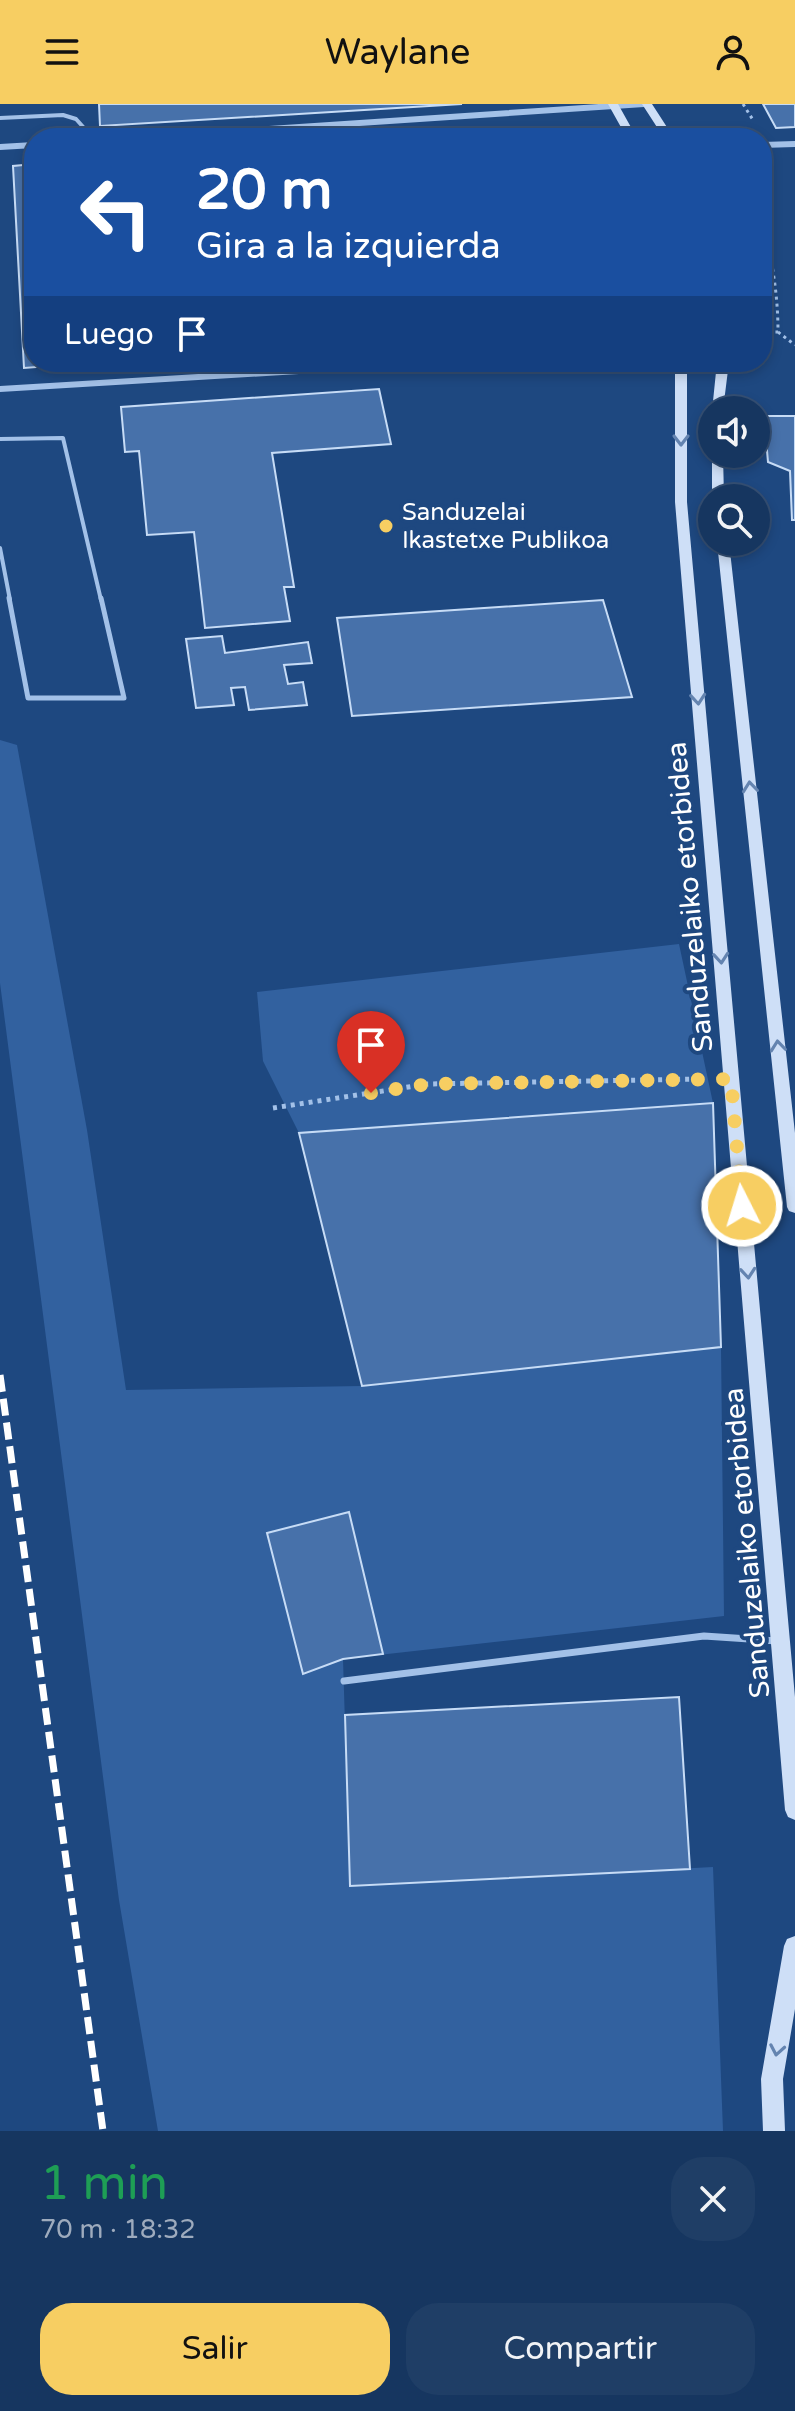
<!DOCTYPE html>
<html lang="es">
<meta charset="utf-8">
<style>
body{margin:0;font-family:"Varela Round",sans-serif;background:#1f3e66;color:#f1f3f6;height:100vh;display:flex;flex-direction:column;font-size:30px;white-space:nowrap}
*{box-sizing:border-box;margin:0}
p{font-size:26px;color:#9eabbd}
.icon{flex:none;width:44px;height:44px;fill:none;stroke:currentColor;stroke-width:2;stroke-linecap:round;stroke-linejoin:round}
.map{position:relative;height:2027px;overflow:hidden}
.details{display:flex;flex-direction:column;background:#163660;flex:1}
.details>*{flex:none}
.banner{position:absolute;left:24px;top:24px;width:748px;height:244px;border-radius:32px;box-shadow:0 4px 12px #0003,0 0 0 2px #355075;background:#1a4fa0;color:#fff;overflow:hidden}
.buttons{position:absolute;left:698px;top:292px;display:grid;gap:16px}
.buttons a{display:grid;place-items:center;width:72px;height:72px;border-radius:50%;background:#163660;box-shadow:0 4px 12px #0003,0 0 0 2px #355075;font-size:40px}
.pin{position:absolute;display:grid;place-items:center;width:68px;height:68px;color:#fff;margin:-82px -34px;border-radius:50% 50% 50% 0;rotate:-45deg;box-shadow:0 0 8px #0007}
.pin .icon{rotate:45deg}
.me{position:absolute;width:88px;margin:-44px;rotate:355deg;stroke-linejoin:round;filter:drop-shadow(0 0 6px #0008)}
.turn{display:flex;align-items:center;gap:28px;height:168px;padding:0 40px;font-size:36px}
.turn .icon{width:104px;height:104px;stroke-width:2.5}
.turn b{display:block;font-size:56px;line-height:68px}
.then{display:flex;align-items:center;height:76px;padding:0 40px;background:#0003;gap:16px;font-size:30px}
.round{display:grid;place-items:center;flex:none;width:84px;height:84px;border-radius:32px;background:#1f3e66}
.overview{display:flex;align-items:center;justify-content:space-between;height:136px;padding:0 40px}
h1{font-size:48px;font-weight:600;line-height:60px;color:#1e9e55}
.primary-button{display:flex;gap:16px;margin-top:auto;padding:16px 40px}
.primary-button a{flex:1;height:92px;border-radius:32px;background:#f7ce62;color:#111;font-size:32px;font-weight:600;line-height:92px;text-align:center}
.primary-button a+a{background:#1f3e66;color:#f1f3f6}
header{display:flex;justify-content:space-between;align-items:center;height:104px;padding:0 40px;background:#f7ce62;color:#111;font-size:36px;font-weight:600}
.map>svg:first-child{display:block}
.green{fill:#32619f}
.building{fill:#4771aa;stroke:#c7dcf6;stroke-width:2}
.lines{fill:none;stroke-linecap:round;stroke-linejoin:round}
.path-far1{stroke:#a3c1e8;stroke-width:3;stroke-dasharray:3 4;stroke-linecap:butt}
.path{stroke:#a3c1e8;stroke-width:5;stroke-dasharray:4 5;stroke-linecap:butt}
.lane-far2{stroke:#a3c1e8;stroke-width:4}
.lane-far1{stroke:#a3c1e8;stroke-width:5}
.lane{stroke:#a3c1e8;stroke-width:7}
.street{stroke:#a3c1e8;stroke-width:6}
.secondary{fill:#cedff7;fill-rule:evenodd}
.rail{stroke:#fff;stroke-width:7;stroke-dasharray:17 7;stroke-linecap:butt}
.oneway{stroke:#6484b0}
.route{stroke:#f7ce62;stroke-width:14;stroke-dasharray:0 25.2}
.poi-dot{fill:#f7ce62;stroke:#1e4880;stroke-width:3}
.labels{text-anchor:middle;stroke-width:8;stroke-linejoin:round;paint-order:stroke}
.far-poi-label{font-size:24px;fill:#fff;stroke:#1e4880;text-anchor:start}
.street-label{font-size:28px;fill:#fff;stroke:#1e4880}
</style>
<header><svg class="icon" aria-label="menu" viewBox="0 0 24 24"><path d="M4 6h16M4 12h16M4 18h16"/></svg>Waylane<svg class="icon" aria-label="person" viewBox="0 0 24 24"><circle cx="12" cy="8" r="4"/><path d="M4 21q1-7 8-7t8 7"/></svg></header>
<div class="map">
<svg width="795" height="2027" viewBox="0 0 795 2027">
<rect width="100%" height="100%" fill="#1e4880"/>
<path class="green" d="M0,636L17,641L87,1026L126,1286L362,1282L721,1243L724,1512L343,1555L350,1782L713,1763L723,2027H158L119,1796L0,879Z
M679,840L713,999L299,1029L263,957L257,888Z"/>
<path class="building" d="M99,0H462L100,22Z
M763,0H795V23L776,24Z
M548,27L551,34H433Z
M34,60V258H103L24,264L13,62Z
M379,285L391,340L272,349L294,483H284L290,517L205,524L194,428L147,431L139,347L125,348L121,303Z
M764,312H795V416H792L790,367L768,358Z
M603,496L632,593L352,612L337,514Z
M222,532L225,549L308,538L312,559L284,561L288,580L303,578L307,601L249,606L245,583L231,584L234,601L196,604L186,535Z
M713,999L721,1243L362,1282L299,1029Z
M349,1408L383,1550L343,1555L303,1570L267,1429Z
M679,1593L690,1765L350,1782L345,1611Z"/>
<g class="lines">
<path class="path-far1" d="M743,0L753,16
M762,117C772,154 778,190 778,228H762
M778,228L795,241"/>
<path class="path" d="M273,1004L428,980L698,975"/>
<path class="lane-far2" d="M0,14L63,11L76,15L93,34
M0,335L63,334L101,496
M0,444L10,496"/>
<path class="lane-far1" d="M9,494L28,594H124L101,494"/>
<path class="lane" d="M344,1577L704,1532L777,1537"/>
<path class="street" d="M133,34L644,0
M762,41L795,40
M0,43L34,41
M0,285L446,258"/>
<path class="secondary" d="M608,0H618L637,34H627Z
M642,0H652L674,34H664Z
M675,258H687V398L795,1593V1716L788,1713L785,1706L675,398Z
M717,258H729L723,306L712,307Z
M712,349L723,350L724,394H712Z
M717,438H729L795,1029V1109L789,1107L787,1103Z
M795,1832V1905L783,1975L785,2027H763L761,1975L784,1842L787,1835Z"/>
<path class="rail" d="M0,1271L103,2027"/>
</g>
<defs><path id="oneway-chevron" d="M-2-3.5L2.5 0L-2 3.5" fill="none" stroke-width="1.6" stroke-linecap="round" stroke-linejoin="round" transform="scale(2)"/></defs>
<g class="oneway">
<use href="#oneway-chevron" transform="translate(681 336) rotate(90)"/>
<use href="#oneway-chevron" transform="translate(698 595) rotate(85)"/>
<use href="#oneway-chevron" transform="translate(750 683) rotate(-96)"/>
<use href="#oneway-chevron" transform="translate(721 854) rotate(85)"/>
<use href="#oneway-chevron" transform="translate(778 942) rotate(-96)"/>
<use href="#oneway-chevron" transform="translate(748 1169) rotate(85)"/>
<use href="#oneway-chevron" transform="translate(777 1946) rotate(100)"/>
</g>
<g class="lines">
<path class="route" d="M371,989L428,980L731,975L742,1102"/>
</g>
<circle class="poi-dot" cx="386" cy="422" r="8"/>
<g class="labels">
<g class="far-poi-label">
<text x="402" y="416">Sanduzelai<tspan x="402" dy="28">Ikastetxe Publikoa</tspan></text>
</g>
<g class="street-label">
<text transform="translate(689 793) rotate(-95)" y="10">Sanduzelaiko etorbidea</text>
<text transform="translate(746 1439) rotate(-95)" y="10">Sanduzelaiko etorbidea</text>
</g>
</g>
</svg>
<div class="buttons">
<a><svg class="icon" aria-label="sound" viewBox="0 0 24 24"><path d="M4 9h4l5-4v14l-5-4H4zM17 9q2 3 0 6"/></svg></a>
<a><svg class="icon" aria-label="search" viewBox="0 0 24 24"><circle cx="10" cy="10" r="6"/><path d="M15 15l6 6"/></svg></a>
</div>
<div class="pin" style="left:371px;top:989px;background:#d93025"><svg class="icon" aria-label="arrive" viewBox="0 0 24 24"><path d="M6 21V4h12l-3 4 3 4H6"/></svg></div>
<svg class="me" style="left:742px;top:1102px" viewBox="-20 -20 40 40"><circle r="17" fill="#f7ce62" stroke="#fff" stroke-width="3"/><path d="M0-11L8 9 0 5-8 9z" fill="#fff"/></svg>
<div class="banner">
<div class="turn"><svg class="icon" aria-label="left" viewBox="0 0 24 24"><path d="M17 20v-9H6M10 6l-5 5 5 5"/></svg><div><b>20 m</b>Gira a la izquierda</div></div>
<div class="then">Luego<svg class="icon" aria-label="arrive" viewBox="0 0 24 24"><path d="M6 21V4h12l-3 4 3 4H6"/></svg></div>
</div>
</div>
<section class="details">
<div class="overview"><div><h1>1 min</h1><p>70 m · 18:32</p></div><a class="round"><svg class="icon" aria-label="close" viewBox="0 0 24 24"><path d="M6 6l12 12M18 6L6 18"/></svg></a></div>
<div class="primary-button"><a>Salir</a><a>Compartir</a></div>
</section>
